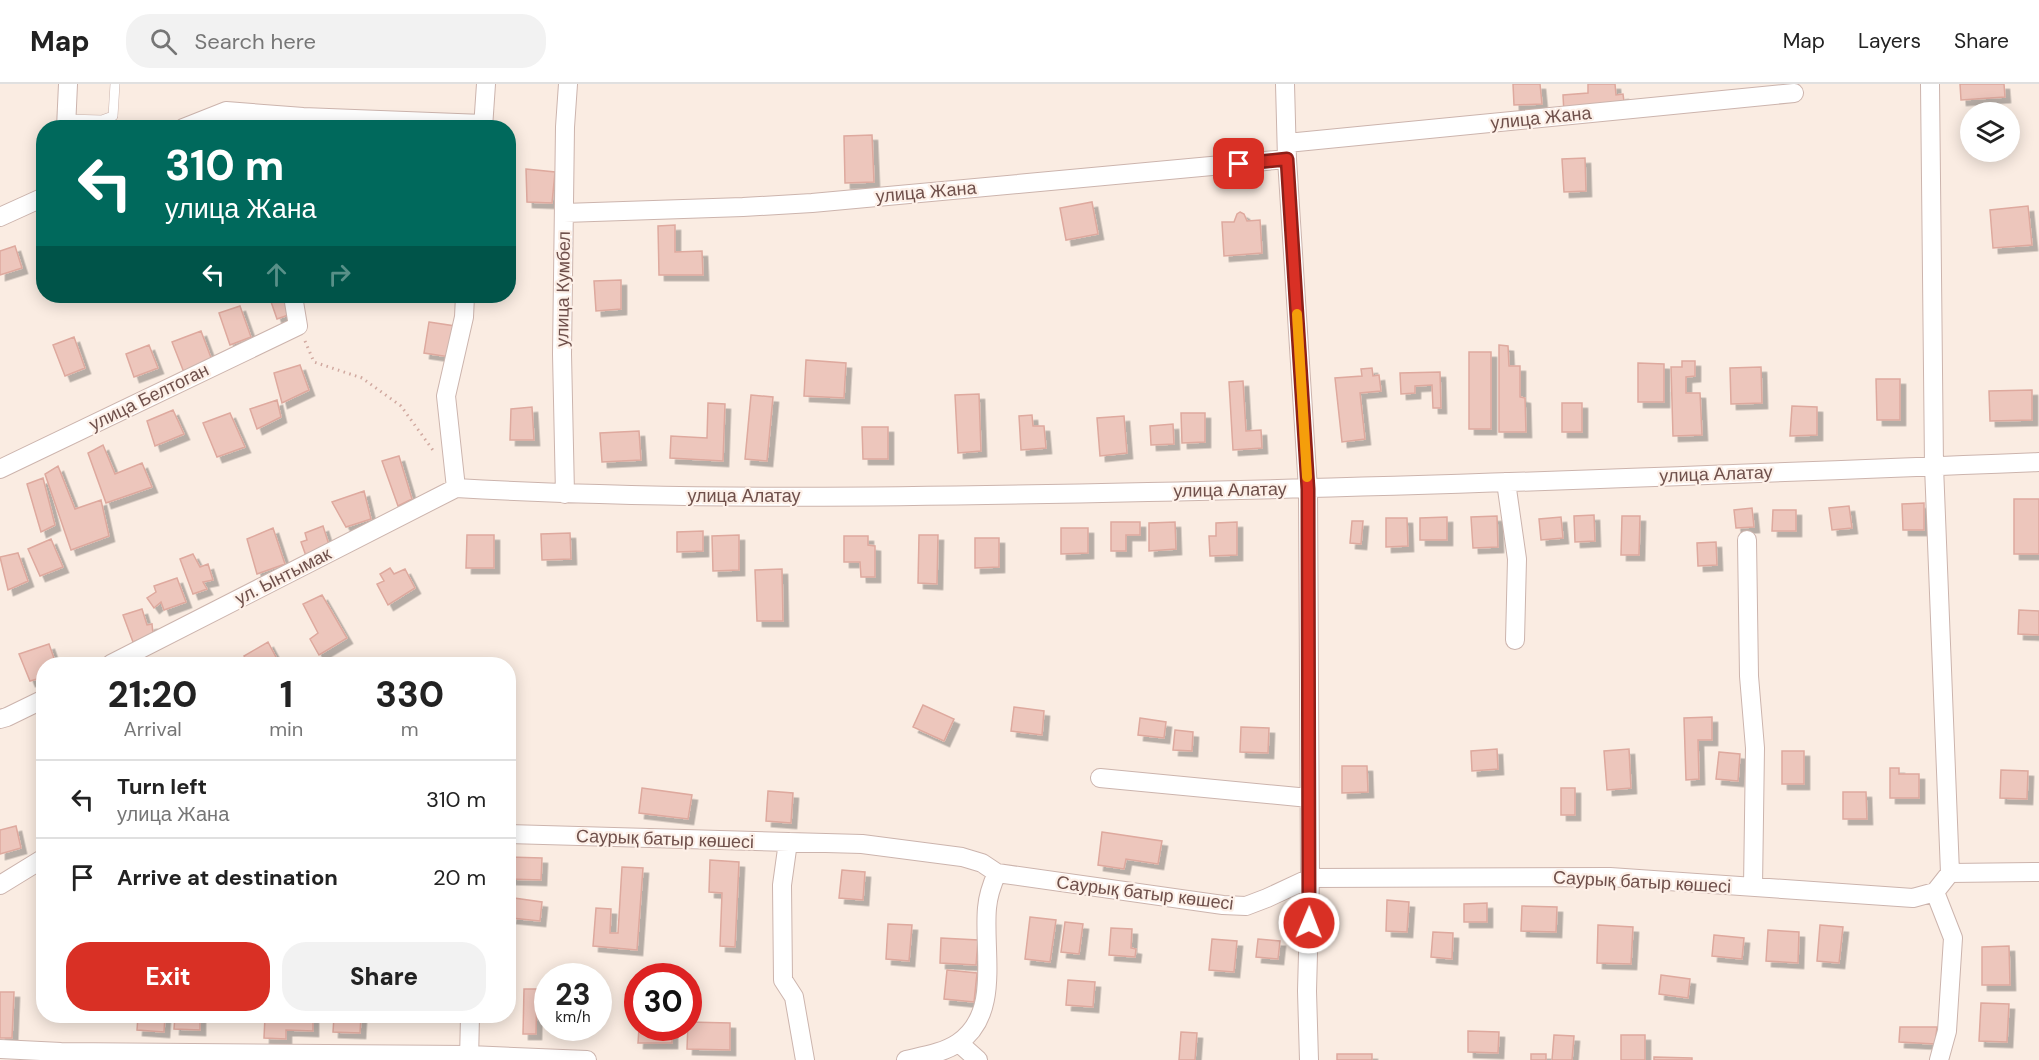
<!DOCTYPE html>
<meta charset="utf-8">
<style>
body{margin:0;font-family:"DM Sans",sans-serif;background:#f2f2f2;color:#222;height:100vh;display:flex;flex-direction:column;font-size:22px;white-space:nowrap}
*{box-sizing:border-box;margin:0}
p{font-size:20px;color:#767676}
.icon{flex:none;width:33px;height:33px;fill:none;stroke:currentColor;stroke-width:2;stroke-linecap:round;stroke-linejoin:round}
.map{position:relative;flex:1;overflow:hidden}
.side{position:absolute;left:36px;top:573px;width:480px;height:366px;display:flex;flex-direction:column;background:#fff;border-radius:24px;box-shadow:0 3px 15px #0003}
.side>*{flex:none}
.top-card{position:absolute;left:36px;top:36px;width:480px;height:183px;border-radius:24px;box-shadow:0 3px 15px #0003;background:#00695c;color:#fff;overflow:hidden}
.tools{position:absolute;left:1960px;top:18px;display:grid;gap:12px}
.tools a{display:grid;place-items:center;width:60px;height:60px;border-radius:50%;background:#fff;box-shadow:0 3px 15px #0003;font-size:30px}
.speed{position:absolute;left:534px;top:879px;display:flex;gap:12px;font-size:30px;font-weight:700;text-align:center}
.speed>*{display:grid;place-content:center;width:78px;height:78px;border-radius:50%;background:#fff;box-shadow:0 3px 15px #0003;line-height:1}
.speed small{font-size:15px;font-weight:400}
.speed .limit{border:9px solid #d22;background:#fff;color:#111}
.pin{position:absolute;display:grid;place-items:center;width:51px;height:51px;color:#fff;margin:-26px;border-radius:12px;box-shadow:0 3px 9px #0006}
.me{position:absolute;width:66px;margin:-33px;rotate:1deg;stroke-linejoin:round;filter:drop-shadow(0 0 4px #0008)}
.turn{display:flex;align-items:center;gap:21px;height:126px;padding:0 30px;font-size:27px}
.turn .icon{width:78px;height:78px;stroke-width:2.5}
.turn b{display:block;font-size:42px;line-height:51px}
.lanes{display:flex;align-items:center;height:57px;padding:0 30px;background:#0003;justify-content:center;gap:30px;direction:ltr}
.lanes .off{opacity:.35}
.eta{display:flex;justify-content:space-evenly;align-items:center;height:102px;text-align:center}
.eta b{font-size:36px;font-weight:800;line-height:42px}
.cta{display:flex;gap:12px;margin-top:auto;padding:12px 30px}
.cta a{flex:1;height:69px;border-radius:24px;background:#d93025;color:#fff;font-size:24px;font-weight:800;line-height:69px;text-align:center}
.cta a+a{background:#f2f2f2;color:#222}
ul{padding:0;list-style:none}
li{display:flex;align-items:center;gap:18px;height:78px;padding:0 30px;border-top:2px solid #e0e0e0}
li div{flex:1}
li b{display:block;font-size:22px}
li em{font-style:normal}
header{display:flex;align-items:center;gap:36px;box-sizing:border-box;height:84px;padding:0 30px;background:#fff;border-bottom:2px solid #e0e0e0}
header strong{font-size:28px}
nav{display:flex;gap:33px;margin-inline-start:auto;font-size:21px}
.search{width:420px;height:54px;background:#f2f2f2;display:flex;align-items:center;gap:15px;box-sizing:border-box;padding:0 21px;border-radius:24px;color:#767676;font-size:22px}
.map>svg:first-child{display:block}
.building{fill:#edc6bc;stroke:#dea99e;stroke-width:1.5;filter:url(#shadow)}
.lines{fill:none;stroke-linecap:round;stroke-linejoin:round}
.service-casing{stroke:#ccb4ad;stroke-width:10}
.minor-casing{stroke:#ccb4ad;stroke-width:20}
.path{stroke:#d1a9a0;stroke-width:3;stroke-dasharray:1.5 4.5;stroke-linecap:butt}
.service{stroke:#fff;stroke-width:9}
.minor{stroke:#fff;stroke-width:18}
.route-casing{stroke:#8d1f18;stroke-width:15}
.route{stroke:#d93025;stroke-width:10}
.slow{stroke:#f59e0b;stroke-width:10}
.labels{text-anchor:middle;stroke-width:4.5;stroke-linejoin:round;paint-order:stroke}
.street-label{font-size:18px;fill:#6f504b;stroke:#fdf0e8}
</style>
<header>
<strong>Map</strong>
<div class="search"><svg class="icon" aria-label="search" viewBox="0 0 24 24"><circle cx="10" cy="10" r="6"/><path d="M15 15l6 6"/></svg>Search here</div>
<nav><a>Map</a><a>Layers</a><a>Share</a></nav>
</header>
<div class="map">
<svg width="2039" height="976" viewBox="0 0 2039 976">
<defs>
<filter id="shadow"><feDropShadow dx="5.5" dy="5.5" stdDeviation="0" flood-color="#0004"/></filter>
</defs>
<rect width="100%" height="100%" fill="#faece2"/>
<path class="building" d="M1513,0H1540L1542,20L1514,21Z
M1588,0H1615L1616,11L1623,10L1625,25L1564,30L1563,11L1588,9Z
M1960,0H2004L2005,13L1961,16Z
M872,51L874,98L845,99L844,52Z
M1585,74L1586,107L1564,108L1562,75Z
M526,85L555,88L552,119L527,118Z
M1092,118L1098,150L1066,156L1060,124Z
M2028,122L2032,161L1993,164L1990,126Z
M1240,128L1244,130L1247,137L1260,136L1262,169L1224,172L1222,138H1234L1237,130Z
M675,141V168L702,167L703,191H659L658,142Z
M15,162L22,184L0,191V167Z
M621,196V225L596,227L594,197Z
M269,212H288L294,229L277,235Z
M240,222L251,253L230,261L219,229Z
M429,238L455,242L450,273L424,269Z
M201,247L213,279L185,291L172,258Z
M74,253L85,284L65,292L53,261Z
M149,261L158,284L134,293L126,270Z
M1499,261L1508,262L1509,282H1520V313L1525,314L1526,348H1499Z
M1469,268H1491V345H1469Z
M806,276L846,279L844,314L804,312Z
M1682,277H1695V292L1686,293V309H1700L1702,351L1673,352L1671,283H1682Z
M1638,279L1664,280V318H1638Z
M300,281L309,306L282,319L274,289Z
M1761,283L1762,319L1731,320L1730,284Z
M1372,284L1373,292L1379,291L1381,307L1360,309L1365,355L1342,358L1335,294L1362,292L1361,285Z
M1440,288L1441,324H1433L1432,301L1415,302V309L1401,310L1400,289Z
M1876,295H1900V336H1877Z
M1243,297L1246,347L1261,346L1262,364L1233,366L1229,298Z
M2032,306V336L1990,337L1989,307Z
M979,310L981,367L958,369L955,311Z
M751,311L773,313L767,377L745,375Z
M277,316L281,333L257,345L250,325Z
M708,319L725,320L723,377L670,374L671,352L707,354Z
M1562,319H1582V348H1562Z
M1792,322L1817,323V351L1790,352Z
M532,323L534,356H510L511,325Z
M173,326L184,350L155,362L147,337Z
M230,329L245,363L217,373L203,339Z
M1181,329H1205V358L1182,359Z
M1032,331L1033,342H1044L1046,364L1021,366L1019,332Z
M1124,332L1127,369L1100,372L1097,334Z
M1173,340L1174,360L1151,361L1150,342Z
M862,343H888V375H863Z
M639,347L641,376L602,378L600,349Z
M103,361L115,390L142,379L152,403L106,419L88,369Z
M399,372L412,415L398,422L382,377Z
M58,382L75,425L101,416L109,452L71,466L45,390Z
M43,394L55,441L41,448L27,400Z
M364,407L371,435L346,443L332,418Z
M2014,415H2039V470H2014Z
M1924,419V446H1903L1902,420Z
M1849,422L1852,444L1832,446L1829,424Z
M1752,424L1754,443L1736,444L1734,426Z
M1773,426H1796V447H1772Z
M1594,431L1595,457L1575,458L1574,432Z
M1497,432L1498,463L1473,464L1471,433Z
M1622,432H1640L1639,471H1621Z
M1447,433V456H1420V434Z
M1561,433L1563,454L1541,456L1539,435Z
M1386,434H1407L1408,462L1386,463Z
M1352,437H1363L1361,460L1350,459Z
M1111,438H1140V451H1126V467H1111Z
M1175,438L1176,465L1149,467V439Z
M1237,438V471L1210,472L1209,452H1216V439Z
M323,442L330,464L306,472L301,458L307,456L305,449Z
M273,444L285,480L257,490L247,455Z
M1061,444H1088V469L1061,470Z
M703,447V467L677,468V448Z
M570,449L571,475L542,476L541,450Z
M467,451H494V484H466Z
M739,451V486L713,487L712,452Z
M919,451H938L937,500L918,499Z
M844,452H868V461L875,462V493H861L860,478H844Z
M975,454H999V483L975,484Z
M51,455L63,483L40,492L28,465Z
M1716,458L1717,481L1698,482L1697,459Z
M18,469L28,497L8,506L0,473Z
M193,470L200,483L208,480L213,496L203,498L207,505L193,510L180,475Z
M390,484L394,490L405,485L415,504L388,521L377,500L384,497L380,490Z
M782,485L783,537H757L755,486Z
M177,494L186,518L164,526L161,518L154,524L147,514L156,508L154,502Z
M322,511L347,554L319,571L310,555L318,549L303,520Z
M142,525L147,541L152,540L153,550L133,558L123,531Z
M2019,526L2039,527V551L2018,550Z
M268,558L277,575L270,580H250L244,572Z
M49,560L56,580H44V593L30,597L19,570Z
M923,621L954,635L944,657L913,643Z
M1014,623L1044,627L1042,651L1011,647Z
M1712,633V656H1698L1699,695L1686,696L1684,634Z
M1140,634L1166,638L1164,654L1138,651Z
M1241,643L1269,644L1268,669L1240,668Z
M1175,646L1193,648L1192,667L1173,666Z
M1497,665L1498,685L1472,687L1471,667Z
M1629,665L1631,704L1607,706L1604,667Z
M1782,667H1804V700H1782Z
M1719,668L1740,670L1738,697L1716,695Z
M1342,682H1367L1368,708L1342,709Z
M1890,684H1899V690H1919V714H1890Z
M2001,686L2028,687L2027,715L2000,714Z
M642,704L692,711L688,735L639,729Z
M1561,704H1575V731H1561Z
M768,707L793,709L791,739L766,737Z
M1843,708H1866L1867,735H1843Z
M16,742L21,764L0,770V746Z
M1102,748L1162,757L1158,780L1126,775L1124,785L1098,781Z
M508,773L542,774L541,796L508,795Z
M710,776L739,778L735,863L720,862L722,809L709,808Z
M622,783L643,784L637,866L593,862L596,824L611,825L610,849H618Z
M842,786L865,788L863,816L839,814Z
M514,814L542,818L540,837L511,834Z
M1387,816L1409,818L1407,848L1386,847Z
M1487,819V838H1464V820Z
M1522,822L1557,823L1556,848L1521,847Z
M1030,833L1056,836L1050,878L1025,875Z
M1065,838L1083,840L1079,870L1061,868Z
M888,840L912,841L909,877L886,875Z
M1598,841L1633,843L1631,880L1597,879Z
M1820,841L1843,843L1839,879L1817,877Z
M1111,844L1132,845L1131,864L1136,865L1135,873L1109,871Z
M1768,846L1799,848L1798,879L1766,877Z
M1433,848L1453,849L1452,875L1431,873Z
M1714,851L1744,854L1742,875L1712,872Z
M941,854L978,856L976,881L940,879Z
M1212,855L1237,857L1234,888L1209,886Z
M1258,855L1280,857L1278,875L1256,873Z
M2009,862L2010,901H1982V863Z
M947,886L977,889L974,918L944,915Z
M1661,891L1690,895L1688,914L1659,910Z
M1068,896L1095,898L1093,923L1066,921Z
M524,905H537L536,950H523Z
M0,908H14L12,954H0Z
M1981,919L2009,920L2007,958L1979,957Z
M138,932H165L164,948L137,946Z
M175,932H200V946L174,945Z
M265,932H313V947L286,946V955L264,954Z
M334,932H361L360,949L333,948Z
M688,938L730,939V966L687,965Z
M1900,943H1937L1935,960L1899,958Z
M639,944H672V959H638Z
M1468,947L1499,948L1498,969L1468,968Z
M1181,948L1197,949L1195,976H1179Z
M1554,951L1574,952L1572,976H1552Z
M1621,951H1645V976H1621Z
M1337,970H1372V976H1337Z
M1531,970H1546V976H1531Z
M1654,973L1692,974V976H1654Z"/>
<g class="lines">
<g class="service-casing">
<path id="service" d="M66,35L102,36L113,32L115,0"/>
</g>
<g class="minor-casing">
<path id="minor" d="M1285,0L1287,75L1308,405L1310,794L1307,907L1309,976
M1930,0L1934,382L1950,789
M66,44L68,0
M183,44L226,27L303,33L483,40
M483,44L486,0
M1287,59L1794,9
M564,129L743,123L812,119L1287,75
M0,133L44,113
M0,385L298,242L293,212
M1506,398L1517,475L1515,556
M456,404C686,417 918,413 1148,408C1445,402 1742,390 2039,378
M456,404L446,312L464,233L465,212
M565,410L562,270L565,43L568,0
M1747,456L1749,592L1755,664L1753,803
M111,580L456,404
M0,635L7,633L44,615
M1100,694L1309,714
M508,750L862,760L962,773L982,779L997,789L1223,821L1246,822L1267,814L1310,794L1610,793L1913,814L1935,808L1950,789
M788,758L782,801L783,896L794,913L805,976
M1950,789L2039,788
M0,801L44,774
M1935,808L1953,854L1947,947L1939,976
M959,959L978,976
M0,965L61,968L469,971L587,976
M469,976L470,932
M906,976C923,972 943,969 958,959C1001,930 983,868 987,824C988,812 992,800 997,789"/>
</g>
<path class="path" d="M305,257L314,278L362,294L401,322L435,369"/>
<use href="#service" class="service"/>
<use href="#minor" class="minor"/>
</g>
<g class="lines">
<g class="route-casing">
<path id="route" d="M1239,80L1287,75L1308,405L1309,839"/>
</g>
<use href="#route" class="route"/>
<path class="slow" d="M1297,230L1307,393"/>
</g>
<g class="labels">
<g class="street-label">
<text transform="translate(1541 34) rotate(-6)" y="6">улица Жана</text>
<text transform="translate(926 108) rotate(-5)" y="6">улица Жана</text>
<text transform="translate(563 205) rotate(-89)" y="6">улица Кумбел</text>
<text transform="translate(149 313) rotate(-26)" y="6">улица Белтоган</text>
<text transform="translate(1716 390) rotate(-2)" y="6">улица Алатау</text>
<text transform="translate(1230 406) rotate(-1)" y="6">улица Алатау</text>
<text x="744" y="418">улица Алатау</text>
<text transform="translate(283 492) rotate(-27)" y="6">ул. Ынтымак</text>
<text transform="translate(665 755) rotate(2)" y="6">Саурық батыр көшесі</text>
<text transform="translate(1642 798) rotate(3)" y="6">Саурық батыр көшесі</text>
<text transform="translate(1145 809) rotate(7)" y="6">Саурық батыр көшесі</text>
</g>
</g>
</svg>
<div class="tools">
<a><svg class="icon" aria-label="layers" viewBox="0 0 24 24"><path d="M12 4l9 5-9 5-9-5zM3 14l9 5 9-5"/></svg></a>
</div>
<div class="speed"><div>23<small>km/h</small></div><div class="limit">30</div></div>
<div class="pin" style="left:1239px;top:80px;background:#d93025"><svg class="icon" aria-label="arrive" viewBox="0 0 24 24"><path d="M6 21V4h12l-3 4 3 4H6"/></svg></div>
<svg class="me" style="left:1309px;top:839px" viewBox="-20 -20 40 40"><circle r="17" fill="#d93025" stroke="#fff" stroke-width="3"/><path d="M0-11L8 9 0 5-8 9z" fill="#fff"/></svg>
<div class="top-card">
<div class="turn"><svg class="icon" aria-label="left" viewBox="0 0 24 24"><path d="M17 20v-9H6M10 6l-5 5 5 5"/></svg><div><b>310 m</b>улица Жана</div></div>
<div class="lanes"><svg class="icon" aria-label="left" viewBox="0 0 24 24"><path d="M17 20v-9H6M10 6l-5 5 5 5"/></svg><svg class="icon off" aria-label="ahead" viewBox="0 0 24 24"><path d="M12 20V5M6 11l6-6 6 6"/></svg><svg class="icon off" aria-label="right" viewBox="0 0 24 24"><path d="M7 20v-9h11M14 6l5 5-5 5"/></svg></div>
</div>
<section class="side">
<div class="eta">
<div><b>21:20</b><p>Arrival</p></div>
<div><b>1</b><p>min</p></div>
<div><b>330</b><p>m</p></div>
</div>
<ul>
<li><svg class="icon" aria-label="left" viewBox="0 0 24 24"><path d="M17 20v-9H6M10 6l-5 5 5 5"/></svg><div><b>Turn left</b><p>улица Жана</p></div><em>310 m</em></li>
<li><svg class="icon" aria-label="arrive" viewBox="0 0 24 24"><path d="M6 21V4h12l-3 4 3 4H6"/></svg><div><b>Arrive at destination</b></div><em>20 m</em></li>
</ul>
<div class="cta"><a>Exit</a><a>Share</a></div>
</section>
</div>
